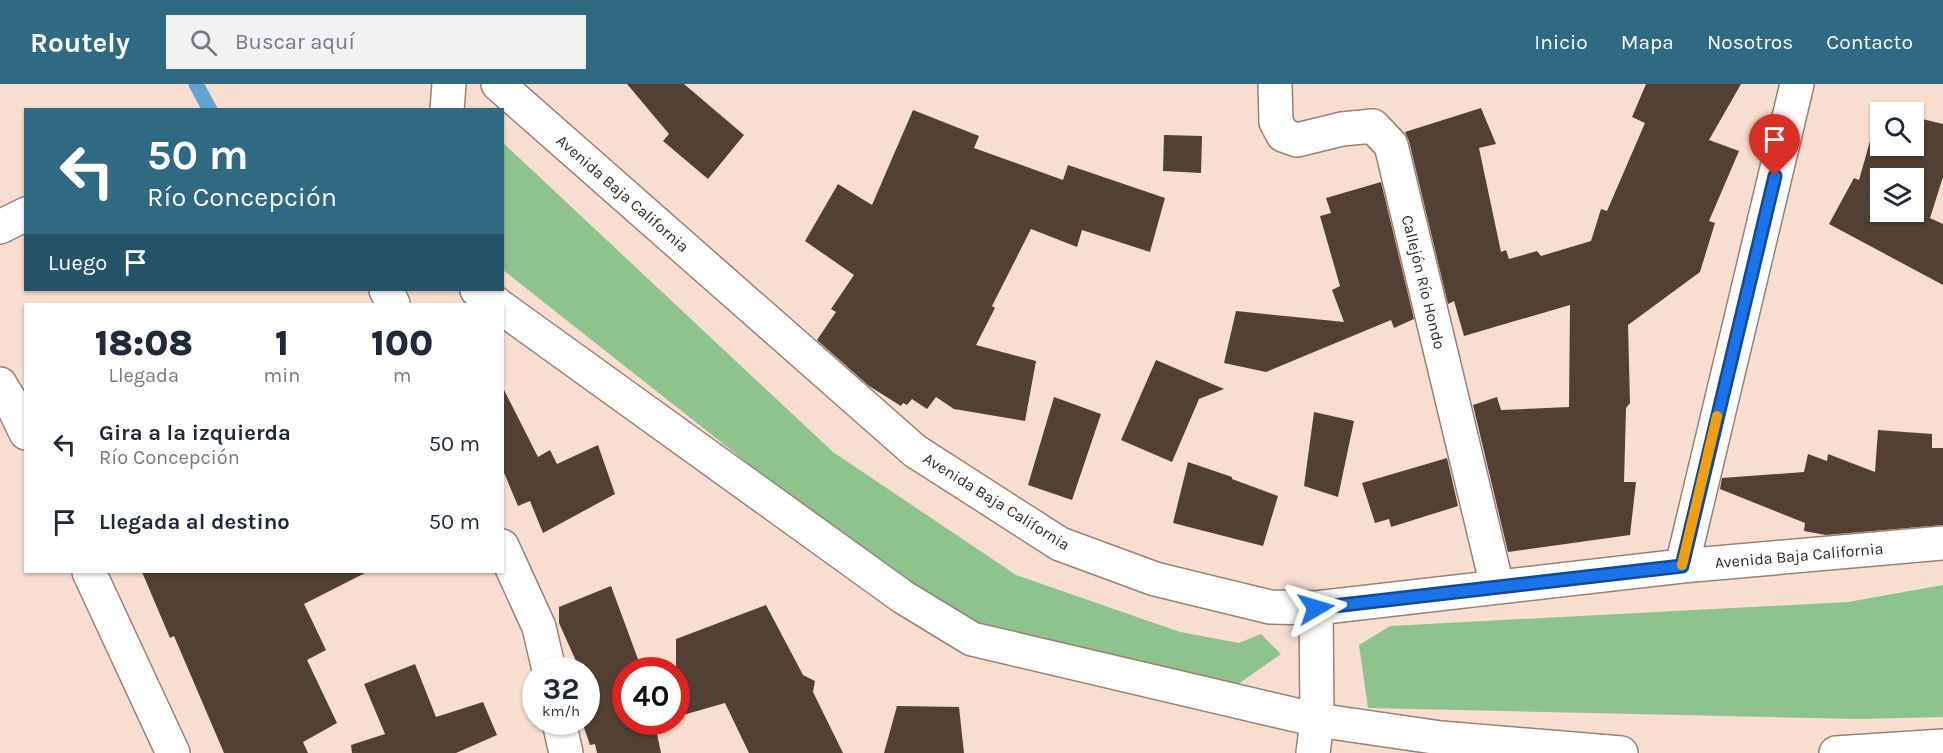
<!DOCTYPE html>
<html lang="es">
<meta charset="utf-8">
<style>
body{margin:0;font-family:Karla,sans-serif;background:#f2f2f3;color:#1f2937;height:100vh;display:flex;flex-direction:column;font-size:22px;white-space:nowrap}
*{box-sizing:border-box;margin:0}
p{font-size:20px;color:#747a83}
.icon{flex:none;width:33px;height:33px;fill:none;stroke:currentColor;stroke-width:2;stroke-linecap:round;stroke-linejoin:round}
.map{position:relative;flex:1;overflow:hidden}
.panel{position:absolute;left:24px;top:219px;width:480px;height:270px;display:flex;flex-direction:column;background:#fff;border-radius:0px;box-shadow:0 2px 4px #0004}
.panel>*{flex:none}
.banner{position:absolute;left:24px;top:24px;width:480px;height:183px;border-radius:0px;box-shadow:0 2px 4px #0004;background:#2f6a82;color:#fff;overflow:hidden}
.controls{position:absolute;left:1870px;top:18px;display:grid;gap:12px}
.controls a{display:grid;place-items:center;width:54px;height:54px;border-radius:0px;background:#fff;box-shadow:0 2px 4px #0004;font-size:30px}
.speed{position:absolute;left:522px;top:573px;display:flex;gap:12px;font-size:30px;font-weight:700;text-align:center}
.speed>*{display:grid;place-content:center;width:78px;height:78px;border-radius:50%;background:#fff;box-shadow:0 2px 4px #0004;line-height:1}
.speed small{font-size:15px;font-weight:400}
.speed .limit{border:9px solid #d22;background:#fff;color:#111}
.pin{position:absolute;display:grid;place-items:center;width:51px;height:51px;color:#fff;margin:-62px -26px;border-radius:50% 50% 50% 0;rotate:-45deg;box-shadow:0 0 6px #0007}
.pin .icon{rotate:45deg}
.me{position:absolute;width:66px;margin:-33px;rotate:83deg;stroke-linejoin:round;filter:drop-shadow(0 0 4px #0008)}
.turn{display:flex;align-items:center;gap:21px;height:126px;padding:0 24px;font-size:27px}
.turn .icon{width:78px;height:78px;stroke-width:2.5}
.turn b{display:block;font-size:42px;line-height:51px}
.then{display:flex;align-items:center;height:57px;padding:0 24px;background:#0003;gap:12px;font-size:22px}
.eta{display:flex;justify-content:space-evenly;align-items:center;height:102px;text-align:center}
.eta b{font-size:36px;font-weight:800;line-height:42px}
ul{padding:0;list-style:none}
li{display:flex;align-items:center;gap:18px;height:78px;padding:0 24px}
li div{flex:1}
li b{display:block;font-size:22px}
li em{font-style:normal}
header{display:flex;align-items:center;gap:36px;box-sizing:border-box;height:84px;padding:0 30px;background:#2f6a82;color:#fff}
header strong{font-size:28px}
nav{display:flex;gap:33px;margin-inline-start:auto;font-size:21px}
.search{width:420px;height:54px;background:#f2f2f3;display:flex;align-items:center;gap:15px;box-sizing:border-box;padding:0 21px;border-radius:0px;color:#747a83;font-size:22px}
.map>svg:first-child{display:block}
.green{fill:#8ec38d}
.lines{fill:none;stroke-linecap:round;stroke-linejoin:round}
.stream{stroke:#63a3d1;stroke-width:15}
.building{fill:#534034;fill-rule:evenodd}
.minor-casing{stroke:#988275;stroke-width:36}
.minor{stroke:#fff;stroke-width:33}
.route-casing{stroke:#114b97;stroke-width:15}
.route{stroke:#1a73e8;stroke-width:10}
.slow{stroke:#f59e0b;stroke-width:10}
.labels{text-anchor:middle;stroke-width:6;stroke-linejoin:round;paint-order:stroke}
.street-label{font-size:16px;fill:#322923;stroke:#fff}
</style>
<header>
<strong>Routely</strong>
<div class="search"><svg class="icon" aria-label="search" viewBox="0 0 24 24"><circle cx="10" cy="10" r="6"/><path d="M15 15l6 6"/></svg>Buscar aquí</div>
<nav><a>Inicio</a><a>Mapa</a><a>Nosotros</a><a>Contacto</a></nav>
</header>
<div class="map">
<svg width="1943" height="669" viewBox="0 0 1943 669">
<rect width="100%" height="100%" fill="#f7ded0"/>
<path class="green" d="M502,58L833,368L1016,491L1180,548L1239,559L1261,550L1281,570L1234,603L962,537L816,433L503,186Z
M1943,501V633L1858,635L1368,624L1359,561L1390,542L1848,518Z"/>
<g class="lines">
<path class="stream" d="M196,0L210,26"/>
</g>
<path class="building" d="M627,0H684L744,51L708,95L663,57L669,50Z
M1646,0H1741L1709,56L1739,67L1709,137L1715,139L1700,188L1628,241L1630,319L1626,324L1624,398H1636L1630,451L1508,468L1473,321L1497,313L1501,326L1569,323L1570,221L1464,252L1454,217L1448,220L1409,57L1405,48L1481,24L1496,60L1479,64L1501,168L1506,166L1509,175L1537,167L1541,172L1591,157L1601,125L1607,127L1645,39L1632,33Z
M913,26L979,52L974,64L1063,96L1068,81L1165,114L1150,168L1082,146L1077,163L1031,145L992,222L995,224L976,261L1036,277L1025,337L954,325L936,313L927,325L912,315L907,321L903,319L901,322L869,302L817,256L836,228L831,225L854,191L805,157L838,100L872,121Z
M1914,33L1943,40V93L1930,134L1943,140V201L1829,140L1854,94L1859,96L1872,50L1880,53L1881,49V62H1914ZM1881,94H1914V128H1881Z
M1164,51L1202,52L1201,89L1163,87Z
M1381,98L1414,235L1394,244L1391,236L1266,288L1224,279L1236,227L1344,238L1332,206L1340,202L1320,132L1331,129L1326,114Z
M1156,276L1224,305L1199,315L1172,378L1121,356Z
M502,302L538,373L550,366L557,380L598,361L615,410L543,449L530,417L518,422L502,384Z
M1054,313L1101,330L1072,416L1028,401Z
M1314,328L1354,337L1338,413L1304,402Z
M1878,346L1932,350V364H1943V441L1826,451L1804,447L1805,439L1720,405L1722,394L1804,388L1808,370L1827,377L1828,370L1875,388Z
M1447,374L1458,422L1391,443L1389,435L1375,439L1362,399Z
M1188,378L1232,393V395L1278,412L1263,462L1173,439Z
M142,488H367L304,520L326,566L307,576L337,639L303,658L308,669H224L174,552L170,554Z
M611,502L642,586H626V638H661L662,642L656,645L661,669H597L595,660L590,661L582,638H586V586H580L559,539V523Z
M766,521L803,591L815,597L813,608L843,669H749L725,619L676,633V555Z
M415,580L436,633L483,618L497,651L456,669H352L351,661L385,650L364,600Z
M897,622L959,623L964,669H884Z"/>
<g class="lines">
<g class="minor-casing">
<path id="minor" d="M498,0L915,367L1060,460L1155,495L1270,523L1316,524L1682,482L1943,459
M1275,0L1276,38L1283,51L1297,56L1342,45L1373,42L1391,61L1497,502
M447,26L449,0
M0,143L26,130
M386,206L393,220
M477,206L497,220
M502,224L903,513L972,555L1317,636L1441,654L1621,669
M0,300L12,320L26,349
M502,462L539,543L549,586
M1682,482L1797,0
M89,488L173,669
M559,638L566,669
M1313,669L1317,636L1316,524
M1836,669L1943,662"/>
</g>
<use href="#minor" class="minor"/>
</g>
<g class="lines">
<g class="route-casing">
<path id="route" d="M1316,524L1682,482L1775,92"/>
</g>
<use href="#route" class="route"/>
<path class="slow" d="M1682,481L1717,332"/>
</g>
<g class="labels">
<g class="street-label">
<text transform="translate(623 109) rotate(41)" y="6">Avenida Baja California</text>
<text transform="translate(1424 198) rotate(76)" y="6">Callejón Río Hondo</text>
<text transform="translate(997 417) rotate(32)" y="6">Avenida Baja California</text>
<text transform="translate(1799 471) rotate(-5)" y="6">Avenida Baja California</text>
</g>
</g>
</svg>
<div class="controls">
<a><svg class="icon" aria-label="search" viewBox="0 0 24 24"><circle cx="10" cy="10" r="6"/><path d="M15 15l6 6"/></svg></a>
<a><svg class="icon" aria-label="layers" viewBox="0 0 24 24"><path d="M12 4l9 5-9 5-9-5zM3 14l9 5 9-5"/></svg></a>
</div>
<div class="speed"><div>32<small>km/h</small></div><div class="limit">40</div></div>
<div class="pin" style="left:1775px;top:92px;background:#d93025"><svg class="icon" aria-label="arrive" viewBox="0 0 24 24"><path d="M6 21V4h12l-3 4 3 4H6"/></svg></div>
<svg class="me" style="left:1316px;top:524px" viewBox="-20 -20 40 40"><path d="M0-17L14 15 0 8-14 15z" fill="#1a73e8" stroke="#fff" stroke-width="4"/></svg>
<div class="banner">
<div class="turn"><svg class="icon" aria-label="left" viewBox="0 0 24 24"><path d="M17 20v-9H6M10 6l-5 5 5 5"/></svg><div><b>50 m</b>Río Concepción</div></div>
<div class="then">Luego<svg class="icon" aria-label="arrive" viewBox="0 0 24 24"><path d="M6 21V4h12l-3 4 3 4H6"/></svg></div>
</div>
<section class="panel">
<div class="eta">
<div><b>18:08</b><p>Llegada</p></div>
<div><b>1</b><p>min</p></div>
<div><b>100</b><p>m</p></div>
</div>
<ul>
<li><svg class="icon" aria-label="left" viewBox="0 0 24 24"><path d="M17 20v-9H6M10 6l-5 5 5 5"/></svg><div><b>Gira a la izquierda</b><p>Río Concepción</p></div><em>50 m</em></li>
<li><svg class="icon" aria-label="arrive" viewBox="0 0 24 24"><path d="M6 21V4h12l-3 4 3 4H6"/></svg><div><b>Llegada al destino</b></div><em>50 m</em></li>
</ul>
</section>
</div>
